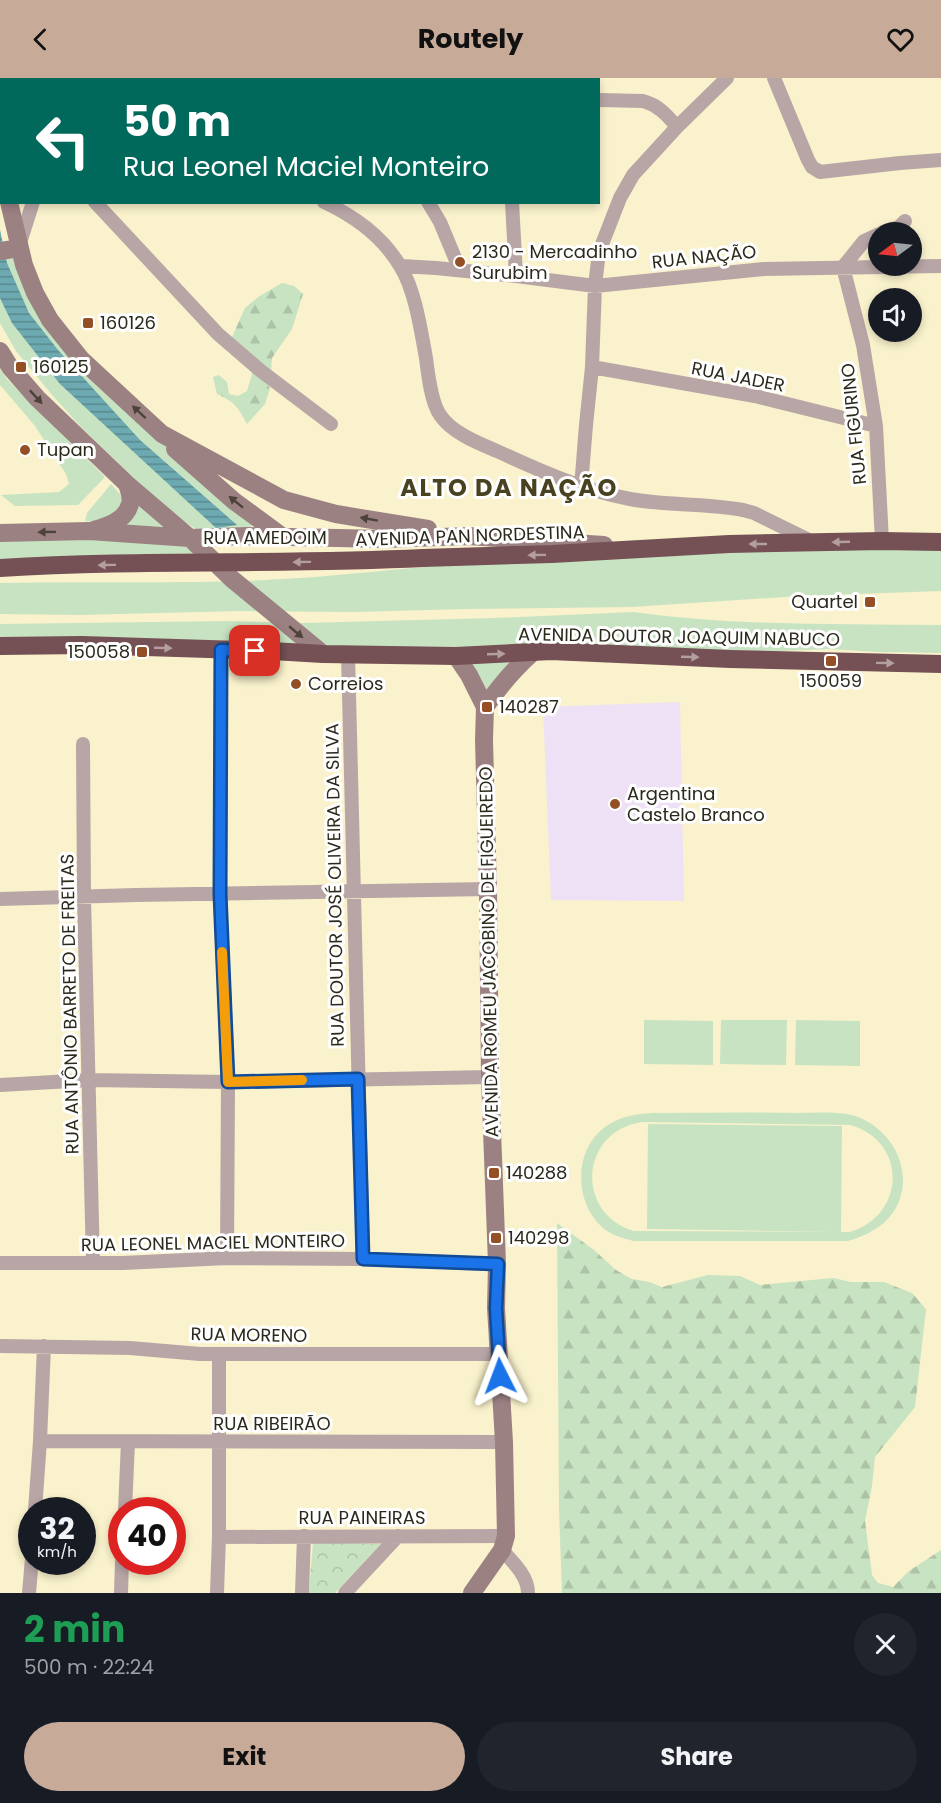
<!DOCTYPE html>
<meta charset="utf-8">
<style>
body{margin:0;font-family:Poppins,sans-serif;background:#20242c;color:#f1f3f6;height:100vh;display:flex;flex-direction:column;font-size:22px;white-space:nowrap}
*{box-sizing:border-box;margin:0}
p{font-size:20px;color:#9ea1a6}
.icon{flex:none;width:33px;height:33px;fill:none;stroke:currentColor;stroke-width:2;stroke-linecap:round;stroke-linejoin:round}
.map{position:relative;height:1515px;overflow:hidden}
.details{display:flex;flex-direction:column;background:#171b24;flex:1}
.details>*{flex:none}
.hud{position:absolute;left:0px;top:0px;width:600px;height:126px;box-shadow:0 3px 9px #0003;background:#00695c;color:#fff;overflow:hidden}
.needle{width:39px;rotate:255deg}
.fabs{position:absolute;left:868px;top:144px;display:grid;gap:12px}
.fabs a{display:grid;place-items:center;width:54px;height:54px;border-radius:50%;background:#171b24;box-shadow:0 3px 9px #0003;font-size:30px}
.speed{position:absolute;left:18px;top:1419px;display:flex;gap:12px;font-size:30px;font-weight:700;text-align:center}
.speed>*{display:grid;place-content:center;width:78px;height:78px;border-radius:50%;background:#171b24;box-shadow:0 3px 9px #0003;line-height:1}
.speed small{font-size:15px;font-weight:400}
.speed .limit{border:9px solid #d22;background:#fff;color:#111}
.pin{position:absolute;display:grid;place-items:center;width:51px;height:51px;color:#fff;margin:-26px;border-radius:12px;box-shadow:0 3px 9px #0006}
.me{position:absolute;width:66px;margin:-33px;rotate:357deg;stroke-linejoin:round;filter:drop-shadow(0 0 4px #0008)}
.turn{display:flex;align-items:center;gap:21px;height:126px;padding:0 24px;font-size:27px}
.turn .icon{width:78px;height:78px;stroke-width:2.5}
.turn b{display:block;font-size:42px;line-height:51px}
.round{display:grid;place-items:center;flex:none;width:63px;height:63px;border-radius:32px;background:#20242c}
.head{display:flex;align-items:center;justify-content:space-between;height:102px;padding:0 24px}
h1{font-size:36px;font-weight:700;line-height:45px;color:#1e9e55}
.action{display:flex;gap:12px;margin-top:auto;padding:12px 24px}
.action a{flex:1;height:69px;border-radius:36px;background:#c7aa98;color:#111;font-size:24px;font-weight:700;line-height:69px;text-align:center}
.action a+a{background:#20242c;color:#f1f3f6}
header{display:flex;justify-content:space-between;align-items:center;height:78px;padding:0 24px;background:#c7aa98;color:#111;font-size:27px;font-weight:700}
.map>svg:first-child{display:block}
.education{fill:#efe1f5}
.grass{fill:#c8e3c2;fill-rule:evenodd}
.forest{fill:url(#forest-firs)}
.park{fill:url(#park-crowns)}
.water{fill:url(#water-rules)}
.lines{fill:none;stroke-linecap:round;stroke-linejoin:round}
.street{stroke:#b8a5a6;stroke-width:14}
.secondary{stroke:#9c8183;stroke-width:18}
.highway{stroke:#755054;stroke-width:18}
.highway-bridge{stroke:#755054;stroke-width:18}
.oneway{fill:#4d433a}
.oneway2{fill:#b39ea0}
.route-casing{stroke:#114b97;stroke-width:15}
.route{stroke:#1a73e8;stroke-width:10}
.slow{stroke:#f59e0b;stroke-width:10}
.poi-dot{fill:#945024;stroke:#fefefe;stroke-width:2}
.labels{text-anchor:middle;stroke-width:6;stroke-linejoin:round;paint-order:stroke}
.poi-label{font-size:18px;fill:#2b291a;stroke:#fefefe;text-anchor:start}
.street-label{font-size:18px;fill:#2b291a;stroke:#fefefe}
.district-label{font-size:24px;font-weight:bold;letter-spacing:1.5px;fill:#484221;stroke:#fefefe}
</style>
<header><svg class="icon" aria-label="back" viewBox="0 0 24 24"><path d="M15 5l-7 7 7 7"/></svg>Routely<svg class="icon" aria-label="heart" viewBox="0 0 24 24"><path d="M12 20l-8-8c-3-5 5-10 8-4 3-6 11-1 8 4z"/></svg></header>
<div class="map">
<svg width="941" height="1515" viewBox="0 0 941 1515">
<defs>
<pattern id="forest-firs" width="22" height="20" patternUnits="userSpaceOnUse" patternTransform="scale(1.5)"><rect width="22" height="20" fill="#c8e3c2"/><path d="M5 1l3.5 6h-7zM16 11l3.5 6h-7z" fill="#acc3a6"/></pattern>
<pattern id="park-crowns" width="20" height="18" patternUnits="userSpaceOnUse" patternTransform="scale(1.5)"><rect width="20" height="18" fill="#c8e3c2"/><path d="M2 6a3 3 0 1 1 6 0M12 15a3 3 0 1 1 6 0" fill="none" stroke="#acc3a6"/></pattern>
<pattern id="water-rules" width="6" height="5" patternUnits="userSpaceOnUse" patternTransform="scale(1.5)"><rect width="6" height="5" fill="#6ca9b0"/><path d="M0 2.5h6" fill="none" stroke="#598a8e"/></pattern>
</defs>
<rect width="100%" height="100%" fill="#f9f2cc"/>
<path class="education" d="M680,624L684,823L551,822L543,629Z"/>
<path class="grass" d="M12,174L26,216L255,444L245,455H202L183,443L135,401L81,349L52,317L16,273L0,245V178Z
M0,291L7,301L105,399L78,427L15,428L1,417L59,414L69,406L66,396L35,348L0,307Z
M111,406L120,416L125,425C117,441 102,444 85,443L87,435Z
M132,414L182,457L111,450Z
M0,458L188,462L209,483L0,489Z
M941,468V513L800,518L632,529L466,531L355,534L239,533L80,537L0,536V505C88,503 177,506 265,502C336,499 407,489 477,485C632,475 786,472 941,468Z
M633,534C735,548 839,546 941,547V575L879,574L829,571L757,574L530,569L386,570L0,563V546L228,543L303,545L495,540Z
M532,575L485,622L460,580Z
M644,942L713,943V987L644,986Z
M721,942H787L786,987L720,986Z
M796,942L860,943V988L795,987Z
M653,1035C702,1035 751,1034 800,1035C818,1035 839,1033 855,1038C886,1048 908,1081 902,1113C896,1142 874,1155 848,1163H633C623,1160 611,1157 603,1150C574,1125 573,1072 605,1049C620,1038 636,1036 653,1035ZM643,1044L850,1047C908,1063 906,1137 850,1154L634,1153C574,1135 580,1052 643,1044Z
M648,1046L842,1048L841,1154L647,1151Z"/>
<path class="forest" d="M282,205L294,208L303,216L292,251L272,280L271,295L232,259L245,230L258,219Z
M253,293L264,302L270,310L265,326L247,346C238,329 235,324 217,316L213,299L219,297L227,304L229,316L238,318L247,313Z
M557,1145L594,1172L616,1192L632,1201L649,1204L662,1209L708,1197L740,1198L760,1207L833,1200L851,1204H884L912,1215L926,1231L915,1329L875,1379L872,1408L865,1443L872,1497L878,1505L893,1509L909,1493L941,1472V1515H562L559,1431Z"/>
<path class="park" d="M313,1464L381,1466L335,1515H309Z"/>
<path class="water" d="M0,152L7,185L29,235L58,272L140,362L237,447L216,450L60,306L12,245L0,220Z"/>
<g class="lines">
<path class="street" d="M230,0V2
M357,0L358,2
M774,0L808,82L812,89L820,94L900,85L941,82
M66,2V0
M539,2L540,0
M598,22L643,23C658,27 667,37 677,49
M95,124L218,256L261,293L331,346
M324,124C354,138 383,159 400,188C415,211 421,253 426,280C428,296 431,324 440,337C452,355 478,365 497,373C540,393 583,412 630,421C667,428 706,425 743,432L754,435L811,463
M428,124L440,144L460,192
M512,124L516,198
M883,154L899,149L905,143
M879,156L864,163L843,189L863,267L876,348L882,463
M19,168L33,124
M401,188L436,190L516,198L595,208L764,191L941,188
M592,289L755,318L876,348
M581,409L586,347L592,289L595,208L599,174L620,120L633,97L677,49L727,0
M221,572L220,816L228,1004L227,1180
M348,576L363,1181
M83,666L84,819L93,1185
M0,821L136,817L488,811
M0,1007L89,1002L228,1004L490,999
M0,1185H123L227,1180L363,1181L497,1186
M0,1268L130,1270L200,1276H499
M40,1363L504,1364
M35,1432L40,1363L44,1268
M125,1432L128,1364
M219,1459L506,1458
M502,1472C513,1484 528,1498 528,1515
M29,1515L32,1480
M121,1515L122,1484
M217,1515L219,1459V1276
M302,1515L304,1458
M345,1515L398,1458"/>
<path class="secondary" d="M0,82L2,90
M9,124L24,187L35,215L50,242L81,281L162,356L284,422L336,436L428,451
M0,173L19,170
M0,273L10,289L37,320L127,406L190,460L232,501L323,576
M175,371L234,423L283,459
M94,452C108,448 126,442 130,426C132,420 129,412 127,406
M0,455L89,453L190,460L247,458L384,461L468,458L604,467
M456,578L469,597L485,629L484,662L488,811L490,999L497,1186L496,1230L504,1364L506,1458L502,1472L472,1515
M485,629C499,609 514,591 532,575"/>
<path class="highway" d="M423,480L552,476L729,466L882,463L941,464
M0,568L82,567L272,573L323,576L456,578L551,573L730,581L941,586"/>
<path class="highway-bridge" d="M0,490C141,481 282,487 423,480"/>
</g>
<defs><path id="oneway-solid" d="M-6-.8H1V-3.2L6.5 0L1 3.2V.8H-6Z" transform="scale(1.5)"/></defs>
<g class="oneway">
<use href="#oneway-solid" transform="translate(36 319) rotate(47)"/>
<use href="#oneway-solid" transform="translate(139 334) rotate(-137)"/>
<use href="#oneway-solid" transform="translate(236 424) rotate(-141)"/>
<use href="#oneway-solid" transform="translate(369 441) rotate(-170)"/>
<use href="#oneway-solid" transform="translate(47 454) rotate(179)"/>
<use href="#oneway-solid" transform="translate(296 554) rotate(40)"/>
</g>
<g class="oneway2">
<use href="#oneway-solid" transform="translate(841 464) rotate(178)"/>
<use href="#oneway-solid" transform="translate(758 466) rotate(180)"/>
<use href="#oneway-solid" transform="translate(537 477) rotate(179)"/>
<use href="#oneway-solid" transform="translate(302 484) rotate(179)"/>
<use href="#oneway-solid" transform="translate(107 487) rotate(179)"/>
<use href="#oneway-solid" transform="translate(163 570) rotate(2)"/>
<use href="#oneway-solid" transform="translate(496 576) rotate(-2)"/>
<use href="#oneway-solid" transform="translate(690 579) rotate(2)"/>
<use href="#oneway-solid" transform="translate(885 585) rotate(1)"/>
</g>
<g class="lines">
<g class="route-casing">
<path id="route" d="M255,573L221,572L220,816L228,1004L358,1001L363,1181L498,1186L496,1230L500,1298"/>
</g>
<use href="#route" class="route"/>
<path class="slow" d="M222,874L228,1004L302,1002"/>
</g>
<g class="poi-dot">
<circle cx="460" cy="184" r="6"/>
<rect x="82" y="239" width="12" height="12" rx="3"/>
<rect x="15" y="283" width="12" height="12" rx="3"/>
<circle cx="25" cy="372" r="6"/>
<rect x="864" y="518" width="12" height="12" rx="3"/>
<rect x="136" y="568" width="12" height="12" rx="3"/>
<rect x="825" y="577" width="12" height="12" rx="3"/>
<circle cx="296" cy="606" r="6"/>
<rect x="481" y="623" width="12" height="12" rx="3"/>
<circle cx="615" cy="726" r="6"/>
<rect x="488" y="1089" width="12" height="12" rx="3"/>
<rect x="490" y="1154" width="12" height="12" rx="3"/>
</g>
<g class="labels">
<g class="poi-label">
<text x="472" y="180">2130 - Mercadinho<tspan x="472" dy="21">Surubim</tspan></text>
<text x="100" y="251">160126</text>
<text x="33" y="295">160125</text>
<text x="37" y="378">Tupan</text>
<text x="858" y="530" text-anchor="end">Quartel</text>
<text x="130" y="580" text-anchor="end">150058</text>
<text x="831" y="609" text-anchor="middle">150059</text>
<text x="308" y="612">Correios</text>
<text x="499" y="635">140287</text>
<text x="627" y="722">Argentina<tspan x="627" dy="21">Castelo Branco</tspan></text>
<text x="506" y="1101">140288</text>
<text x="508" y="1166">140298</text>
</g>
<g class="street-label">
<text transform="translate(704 179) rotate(-6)" y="6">RUA NAÇÃO</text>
<text transform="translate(738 299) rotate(11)" y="6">RUA JADER</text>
<text transform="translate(854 346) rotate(-96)" y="6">RUA FIGURINO</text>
<text transform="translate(470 458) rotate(-2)" y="6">AVENIDA PAN NORDESTINA</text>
<text x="265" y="466">RUA AMEDOIM</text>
<text transform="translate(679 559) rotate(1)" y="6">AVENIDA DOUTOR JOAQUIM NABUCO</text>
<text transform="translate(335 807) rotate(-91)" y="6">RUA DOUTOR JOSÉ OLIVEIRA DA SILVA</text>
<text transform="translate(489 874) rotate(-91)" y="6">AVENIDA ROMEU JACOBINO DE FIGUEIREDO</text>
<text transform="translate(70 926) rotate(-91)" y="6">RUA ANTÔNIO BARRETO DE FREITAS</text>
<text transform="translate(213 1165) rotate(-1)" y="6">RUA LEONEL MACIEL MONTEIRO</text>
<text transform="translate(249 1257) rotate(1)" y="6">RUA MORENO</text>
<text x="272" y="1352">RUA RIBEIRÃO</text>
<text x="362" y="1446">RUA PAINEIRAS</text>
</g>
<g class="district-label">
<text x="509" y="418">ALTO DA NAÇÃO</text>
</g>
</g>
</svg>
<div class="fabs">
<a><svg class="needle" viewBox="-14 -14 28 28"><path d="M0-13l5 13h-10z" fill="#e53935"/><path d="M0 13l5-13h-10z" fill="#9ea1a6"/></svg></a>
<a><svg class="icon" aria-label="sound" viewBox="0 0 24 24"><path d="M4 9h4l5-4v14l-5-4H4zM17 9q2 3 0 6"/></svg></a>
</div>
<div class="speed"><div>32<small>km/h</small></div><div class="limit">40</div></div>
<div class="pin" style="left:255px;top:573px;background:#d93025"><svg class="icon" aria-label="arrive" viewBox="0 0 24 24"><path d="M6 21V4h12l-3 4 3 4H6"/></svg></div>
<svg class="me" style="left:500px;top:1298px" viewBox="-20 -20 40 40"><path d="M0-17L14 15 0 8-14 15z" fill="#1a73e8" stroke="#fff" stroke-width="4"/></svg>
<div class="hud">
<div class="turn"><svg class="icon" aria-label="left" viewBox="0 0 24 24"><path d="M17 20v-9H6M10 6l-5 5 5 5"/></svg><div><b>50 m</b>Rua Leonel Maciel Monteiro</div></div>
</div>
</div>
<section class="details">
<div class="head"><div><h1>2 min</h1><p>500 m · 22:24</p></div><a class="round"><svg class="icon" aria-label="close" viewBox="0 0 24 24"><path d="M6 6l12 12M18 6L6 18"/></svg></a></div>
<div class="action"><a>Exit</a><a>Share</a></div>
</section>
